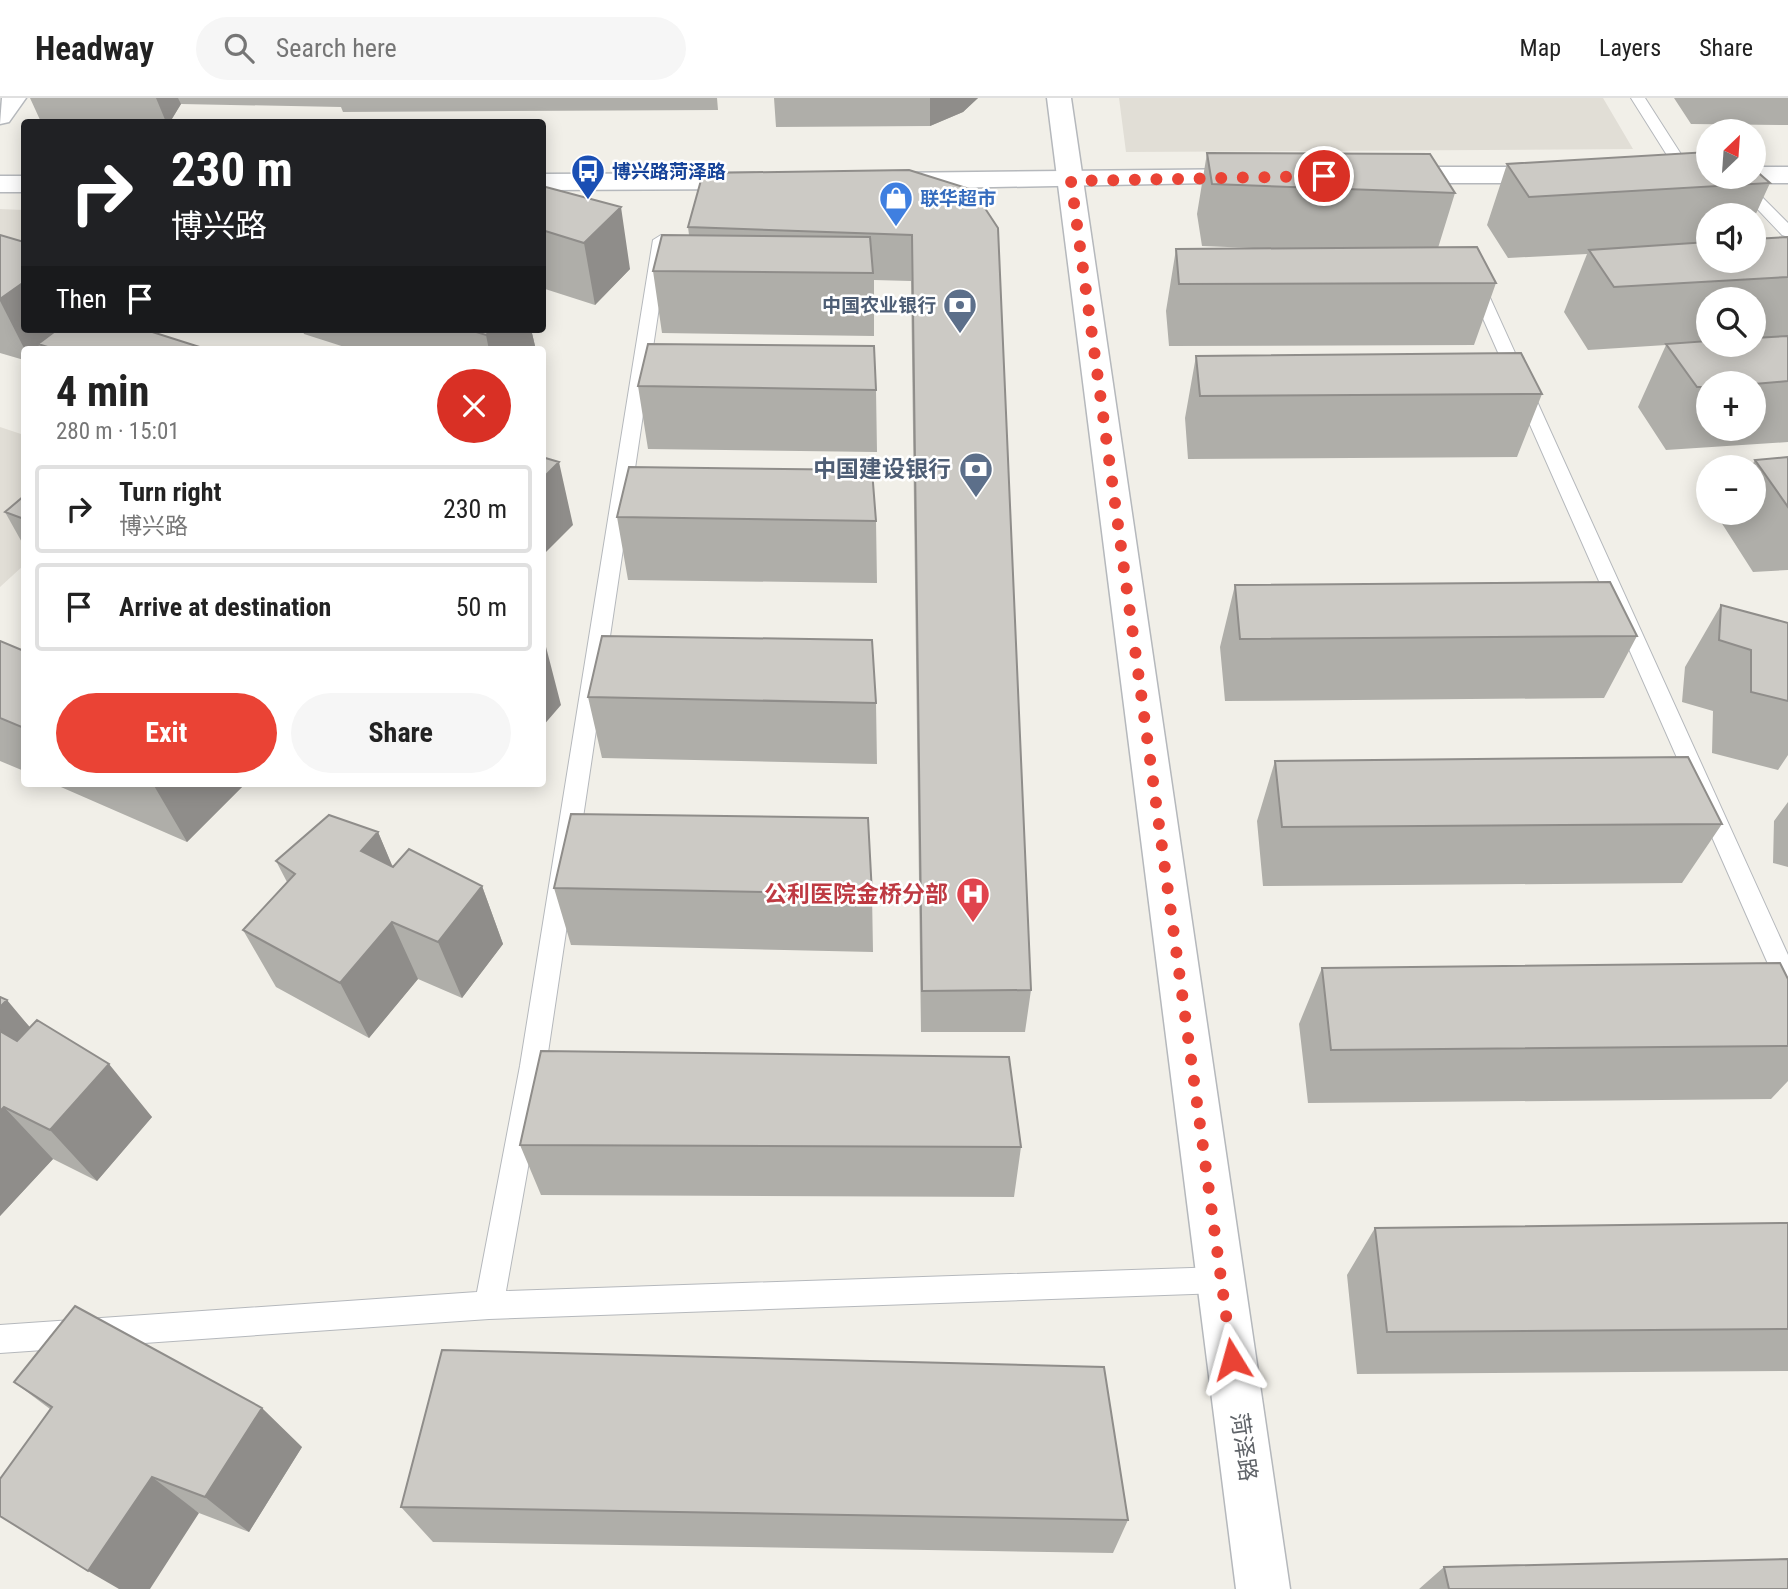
<!DOCTYPE html>
<meta charset="utf-8">
<style>
body{margin:0;font-family:"Roboto Condensed","Noto Sans SC",sans-serif;background:#f6f6f6;color:#222;height:100vh;display:flex;flex-direction:column;font-size:26px;white-space:nowrap}
*{box-sizing:border-box;margin:0}
p{font-size:23px;color:#767676}
.icon{flex:none;width:38px;height:38px;fill:none;stroke:currentColor;stroke-width:2;stroke-linecap:round;stroke-linejoin:round}
.map{position:relative;flex:1;overflow:hidden}
.drawer{position:absolute;left:21px;top:248px;width:525px;height:441px;display:flex;flex-direction:column;background:#fff;border-radius:7px;box-shadow:0 4px 18px #0003}
.drawer>*{flex:none}
.banner{position:absolute;left:21px;top:21px;width:525px;height:214px;border-radius:7px;box-shadow:0 4px 18px #0003;background:#202124;color:#fff;overflow:hidden}
.needle{width:46px;rotate:25deg}
.controls{position:absolute;left:1696px;top:21px;display:grid;gap:14px}
.controls a{display:grid;place-items:center;width:70px;height:70px;border-radius:50%;background:#fff;box-shadow:0 4px 18px #0003;font-size:35px}
.pin{position:absolute;display:grid;place-items:center;width:60px;height:60px;color:#fff;margin:-30px;border:4px solid #fff;border-radius:50%;box-shadow:0 2px 7px #0007}
.me{position:absolute;width:77px;margin:-38px;rotate:352deg;stroke-linejoin:round;filter:drop-shadow(0 0 5px #0008)}
.turn{display:flex;align-items:center;gap:24px;height:147px;padding:0 35px;font-size:32px}
.turn .icon{width:91px;height:91px;stroke-width:2.5}
.turn b{display:block;font-size:49px;line-height:60px}
.then{display:flex;align-items:center;height:66px;padding:0 35px;background:#0003;gap:14px;font-size:26px}
.round{display:grid;place-items:center;flex:none;width:74px;height:74px;border-radius:37px;background:#f6f6f6}
.headline{display:flex;align-items:center;justify-content:space-between;height:119px;padding:0 35px}
h1{font-size:42px;font-weight:700;line-height:52px}
.button{display:flex;gap:14px;margin-top:auto;padding:14px 35px}
.button a{flex:1;height:80px;border-radius:42px;background:#ea4335;color:#fff;font-size:28px;font-weight:700;line-height:80px;text-align:center}
.button a+a{background:#f6f6f6;color:#222}
ul{padding:0;list-style:none}
li{display:flex;align-items:center;gap:21px;height:88px;margin:0 14px 10px;padding:0 21px;border:4px solid #e0e0e0;border-radius:7px}
li div{flex:1}
li b{display:block;font-size:26px}
li em{font-style:normal}
header{display:flex;align-items:center;gap:42px;box-sizing:border-box;height:98px;padding:0 35px;background:#fff;border-bottom:2px solid #e0e0e0}
header strong{font-size:33px}
nav{display:flex;gap:38px;margin-inline-start:auto;font-size:24px}
.search{width:490px;height:63px;background:#f6f6f6;display:flex;align-items:center;gap:18px;box-sizing:border-box;padding:0 24px;border-radius:38px;color:#767676;font-size:26px}
.map>svg:first-child{display:block}
.education{fill:#e1ded6}
.lines{fill:none;stroke-linecap:round;stroke-linejoin:round}
.service-casing{stroke:#b5b8bc;stroke-width:2}
.minor-casing{stroke:#b5b8bc;stroke-width:3}
.tertiary-casing{stroke:#b5b8bc;stroke-width:3}
.service{fill:#fff;fill-rule:evenodd}
.minor{fill:#fff;fill-rule:evenodd}
.tertiary{fill:#fff;fill-rule:evenodd}
.wall{fill:#afaea9;fill-rule:evenodd}
.shaded-wall{fill:#8f8d8a}
.building{fill:#cccac5;stroke:#8f8d8a;stroke-width:2}
.route{stroke:#ea4335;stroke-width:12;stroke-dasharray:0 21.6}
.labels{text-anchor:middle;stroke-width:5;stroke-linejoin:round;paint-order:stroke}
.far-transit-label{font-size:19px;font-weight:bold;fill:#164399;stroke:#fff;text-anchor:start}
.far-shop-label{font-size:19px;font-weight:bold;fill:#366cbe;stroke:#fff;text-anchor:start}
.far-service-label{font-size:19px;font-weight:bold;fill:#4e5e75;stroke:#fff;text-anchor:end}
.service-label{font-size:23px;font-weight:bold;fill:#4e5e75;stroke:#fff;text-anchor:end}
.health-label{font-size:23px;font-weight:bold;fill:#be3a42;stroke:#fff;text-anchor:end}
.street-label{font-size:23px;fill:#5f6368;stroke:#fff}
</style>
<header>
<strong>Headway</strong>
<div class="search"><svg class="icon" aria-label="search" viewBox="0 0 24 24"><circle cx="10" cy="10" r="6"/><path d="M15 15l6 6"/></svg>Search here</div>
<nav><a>Map</a><a>Layers</a><a>Share</a></nav>
</header>
<div class="map">
<svg width="1788" height="1491" viewBox="0 0 1788 1491">
<rect width="100%" height="100%" fill="#f1efe8"/>
<path class="education" d="M1119,0H1603L1633,51L1126,54Z
M0,111L24,112V185L0,205Z
M0,329L24,337V467L0,489Z"/>
<g class="lines">
<g class="service-casing">
<path id="service" d="M1631,0H1645L1695,78L1692,81H1682Z
M1727,79H1742L1788,125V139L1782,137Z
M661,137L669,142L546,968L506,1193L1221,1169L1231,1173L1235,1182L1231,1191L1221,1195L489,1221L0,1255V1227L477,1194L520,968L653,142Z
M1474,177L1482,182L1788,857V894L1779,891L1776,884L1466,182Z"/>
</g>
<g class="minor-casing">
<path id="minor" d="M2,0H26L9,24L0,26Z
M1047,0H1071L1290,1491H1236Z"/>
</g>
<g class="tertiary-casing">
<path id="tertiary" d="M1392,69H1555L1564,72L1568,77L1564,82L1555,85H1392L1383,82L1379,77L1383,72Z
M1788,69V85H1754L1743,79H1754V69Z
M1254,71L1263,74L1267,79L1263,84L891,91L882,88L878,83L882,78L891,75Z
M754,75L763,78L767,83L763,88L754,91L542,92V76Z
M0,78H24V94H0Z"/>
</g>
<use href="#service" class="service"/>
<use href="#minor" class="minor"/>
<use href="#tertiary" class="tertiary"/>
</g>
<path class="wall" d="M30,0H717L718,12L343,14L341,9L181,6L170,24H41Z
M774,0H978L963,14L930,28L776,29Z
M1674,0H1788V27L1691,26Z
M1207,55L1455,95L1438,150L1496,185L1474,247L1169,248L1166,213L1176,151H1277L1202,148L1197,116Z
M1507,66L1770,85L1754,120V117H1708V163L1788,139V344L1666,352L1638,309L1666,247L1588,252L1564,214L1587,156L1508,160L1487,127ZM1708,201H1754V247H1708ZM1708,285H1754V331H1708Z
M909,72L1031,892L1025,934H921L911,183L874,182V238L662,235L653,173L689,137L688,129Z
M542,88L630,171L595,207L542,190Z
M0,137L24,231L209,252H24V262L0,255Z
M302,231H531L536,252H354L304,236Z
M1196,258L1542,296L1517,359L1188,361L1185,320Z
M638,288L876,292L877,354L648,351Z
M1788,359V472L1753,474L1721,424L1726,415H1754V369H1751L1755,362Z
M24,398V448L5,414Z
M617,419L876,423L877,485L628,482Z
M1235,487L1637,538L1604,600L1225,603L1220,549Z
M1721,507L1788,525V657L1778,672L1712,655L1713,613L1682,604L1685,569Z
M0,543L24,553V673L0,663Z
M588,599L876,605L877,666L602,660Z
M1275,663L1722,726L1682,785L1263,788L1257,723Z
M54,686H241L242,689L187,744Z
M1788,704V769L1773,765L1774,723Z
M378,734L392,768L482,788L503,846L462,900L418,881L369,940L276,889L243,832L287,784L276,763Z
M554,790L872,796L873,854L571,847Z
M1322,870L1788,881V983L1771,1001L1308,1005L1299,926Z
M0,899L30,929L152,1019L97,1083L53,1061L0,1118Z
M520,1047L1021,1049L1014,1099L541,1097Z
M1788,1125V1273L1357,1276L1347,1177L1375,1130Z
M14,1284L302,1349L249,1434L199,1415L50,1311Z
M401,1409L1128,1422L1113,1455L433,1444Z
M1444,1469L1788,1491H1419Z"/>
<path class="shaded-wall" d="M156,0H178L181,6L170,24H166Z
M930,0H978L963,14L930,28Z
M621,109L630,171L595,207L584,145Z
M24,184V231H63L38,246L41,252H25L0,203V201Z
M493,231H531L536,252H489L486,237Z
M559,364L573,427L542,458V381Z
M545,545L561,607L542,629V549Z
M153,686H241L242,689L187,744Z
M378,734L403,793L361,753Z
M482,788L503,846L462,900L438,844Z
M392,824L418,881L369,940L340,885Z
M7,902L53,957L0,942V909Z
M109,966L152,1019L97,1083L50,1032Z
M4,1009L53,1061L0,1118V1013Z
M262,1310L302,1349L249,1434L205,1399Z
M152,1379L199,1415L150,1491H119L88,1473Z"/>
<path class="building" d="M1708,54V79H1754V71L1770,85L1529,99L1507,66Z
M1207,55L1430,56L1455,95L1212,86Z
M909,72L973,92L998,130L1031,892L922,893L912,137L688,129L703,75Z
M542,88L621,109L584,145L542,132Z
M0,137L24,144V184L0,201Z
M662,137L870,139L873,175L653,173Z
M1788,139V179L1614,189L1589,152L1708,144V163H1754V141Z
M1477,149L1496,185L1179,186L1176,151Z
M58,231H143L209,252H57L38,246Z
M466,231H493L486,237Z
M1788,238V283L1754,286L1708,285V289H1697L1666,246L1708,243V247H1754V240Z
M648,246L874,248L876,292L638,288Z
M1521,255L1542,296L1200,298L1196,258Z
M542,359L559,364L542,381Z
M1788,359V409L1755,362Z
M629,369L872,372L876,423L617,419Z
M24,398V421L5,414Z
M1610,484L1637,538L1240,541L1235,487Z
M1721,507L1788,525V603L1751,594V552L1719,542Z
M602,538L872,542L876,605L588,599Z
M0,543L24,553V630L0,620Z
M1688,659L1722,726L1282,729L1275,663Z
M571,716L868,720L872,796L554,790Z
M329,717L378,734L361,753L393,769L409,751L482,788L438,844L392,824L340,885L243,832L295,776L276,763Z
M1780,865L1788,881V948L1331,952L1322,870Z
M0,899L7,902L0,909Z
M37,922L109,966L50,1032L4,1009L0,1013V933L17,943Z
M541,953L1009,959L1021,1049L520,1047Z
M1788,1125V1231L1387,1234L1375,1130Z
M75,1208L262,1310L205,1399L152,1379L88,1473L0,1418V1381L52,1309L14,1284Z
M442,1252L1104,1269L1128,1422L401,1409Z
M1788,1461V1491H1449L1444,1469Z"/>
<g class="lines">
<path class="route" d="M1232,1261L1071,83L1324,78"/>
</g>
<defs>
<g id="bus-pin" transform="scale(1.75)"><path d="M0 17L-7.5 6A9.5 9.5 0 1 1 7.5 6Z" fill="#1a4fb4" stroke="#fff"/><path d="M-5-6H5V4H4V6H2V4H-2V6H-4V4H-5ZM-3.5-4V0h7V-4ZM-3.5 1.2v1.5H-2V1.2ZM2 1.2v1.5H3.5V1.2Z" fill="#fff"/></g>
<g id="shop-pin" transform="scale(1.75)"><path d="M0 17L-7.5 6A9.5 9.5 0 1 1 7.5 6Z" fill="#3f7fe0" stroke="#fff"/><path d="M-5-2.5h2.3a2.7 3.5 0 0 1 5.4 0H5L5.5 6h-11ZM-1.5-2.5h3a1.5 2.3 0 0 0-3 0Z" fill="#fff"/></g>
<g id="bank-pin" transform="scale(1.75)"><path d="M0 17L-7.5 6A9.5 9.5 0 1 1 7.5 6Z" fill="#5c6f8a" stroke="#fff"/><path d="M-6-4H6V4H-6ZM0-2.3a2.3 2.3 0 1 0 0 4.6a2.3 2.3 0 1 0 0-4.6Z" fill="#fff"/></g>
<g id="hospital-pin" transform="scale(1.75)"><path d="M0 17L-7.5 6A9.5 9.5 0 1 1 7.5 6Z" fill="#e0444e" stroke="#fff"/><path d="M-5-5h3v3.5h4V-5h3V5h-3V1.5h-4V5h-3Z" fill="#fff"/></g>
</defs>
<g fill-rule="evenodd">
<use href="#bus-pin" x="588" y="73"/>
<use href="#shop-pin" x="896" y="100"/>
<use href="#bank-pin" x="960" y="207"/>
<use href="#bank-pin" x="976" y="371"/>
<use href="#hospital-pin" x="973" y="796"/>
</g>
<g class="labels">
<g class="far-transit-label">
<text x="612" y="80">博兴路菏泽路</text>
</g>
<g class="far-shop-label">
<text x="920" y="107">联华超市</text>
</g>
<g class="far-service-label">
<text x="936" y="214">中国农业银行</text>
</g>
<g class="service-label">
<text x="951" y="379">中国建设银行</text>
</g>
<g class="health-label">
<text x="948" y="804">公利医院金桥分部</text>
</g>
<g class="street-label">
<text transform="translate(1244 1349) rotate(82)" y="8">菏泽路</text>
</g>
</g>
</svg>
<div class="controls">
<a><svg class="needle" viewBox="-14 -14 28 28"><path d="M0-13l5 13h-10z" fill="#e53935"/><path d="M0 13l5-13h-10z" fill="#767676"/></svg></a>
<a><svg class="icon" aria-label="sound" viewBox="0 0 24 24"><path d="M4 9h4l5-4v14l-5-4H4zM17 9q2 3 0 6"/></svg></a>
<a><svg class="icon" aria-label="search" viewBox="0 0 24 24"><circle cx="10" cy="10" r="6"/><path d="M15 15l6 6"/></svg></a>
<a>+</a>
<a>−</a>
</div>
<div class="pin" style="left:1324px;top:78px;background:#d93025"><svg class="icon" aria-label="arrive" viewBox="0 0 24 24"><path d="M6 21V4h12l-3 4 3 4H6"/></svg></div>
<svg class="me" style="left:1232px;top:1261px" viewBox="-20 -20 40 40"><path d="M0-17L14 15 0 8-14 15z" fill="#ea4335" stroke="#fff" stroke-width="4"/></svg>
<div class="banner">
<div class="turn"><svg class="icon" aria-label="right" viewBox="0 0 24 24"><path d="M7 20v-9h11M14 6l5 5-5 5"/></svg><div><b>230 m</b>博兴路</div></div>
<div class="then">Then<svg class="icon" aria-label="arrive" viewBox="0 0 24 24"><path d="M6 21V4h12l-3 4 3 4H6"/></svg></div>
</div>
<section class="drawer">
<div class="headline"><div><h1>4 min</h1><p>280 m · 15:01</p></div><a class="round" style="background:#d93025;color:#fff"><svg class="icon" aria-label="close" viewBox="0 0 24 24"><path d="M6 6l12 12M18 6L6 18"/></svg></a></div>
<ul>
<li><svg class="icon" aria-label="right" viewBox="0 0 24 24"><path d="M7 20v-9h11M14 6l5 5-5 5"/></svg><div><b>Turn right</b><p>博兴路</p></div><em>230 m</em></li>
<li><svg class="icon" aria-label="arrive" viewBox="0 0 24 24"><path d="M6 21V4h12l-3 4 3 4H6"/></svg><div><b>Arrive at destination</b></div><em>50 m</em></li>
</ul>
<div class="button"><a>Exit</a><a>Share</a></div>
</section>
</div>
